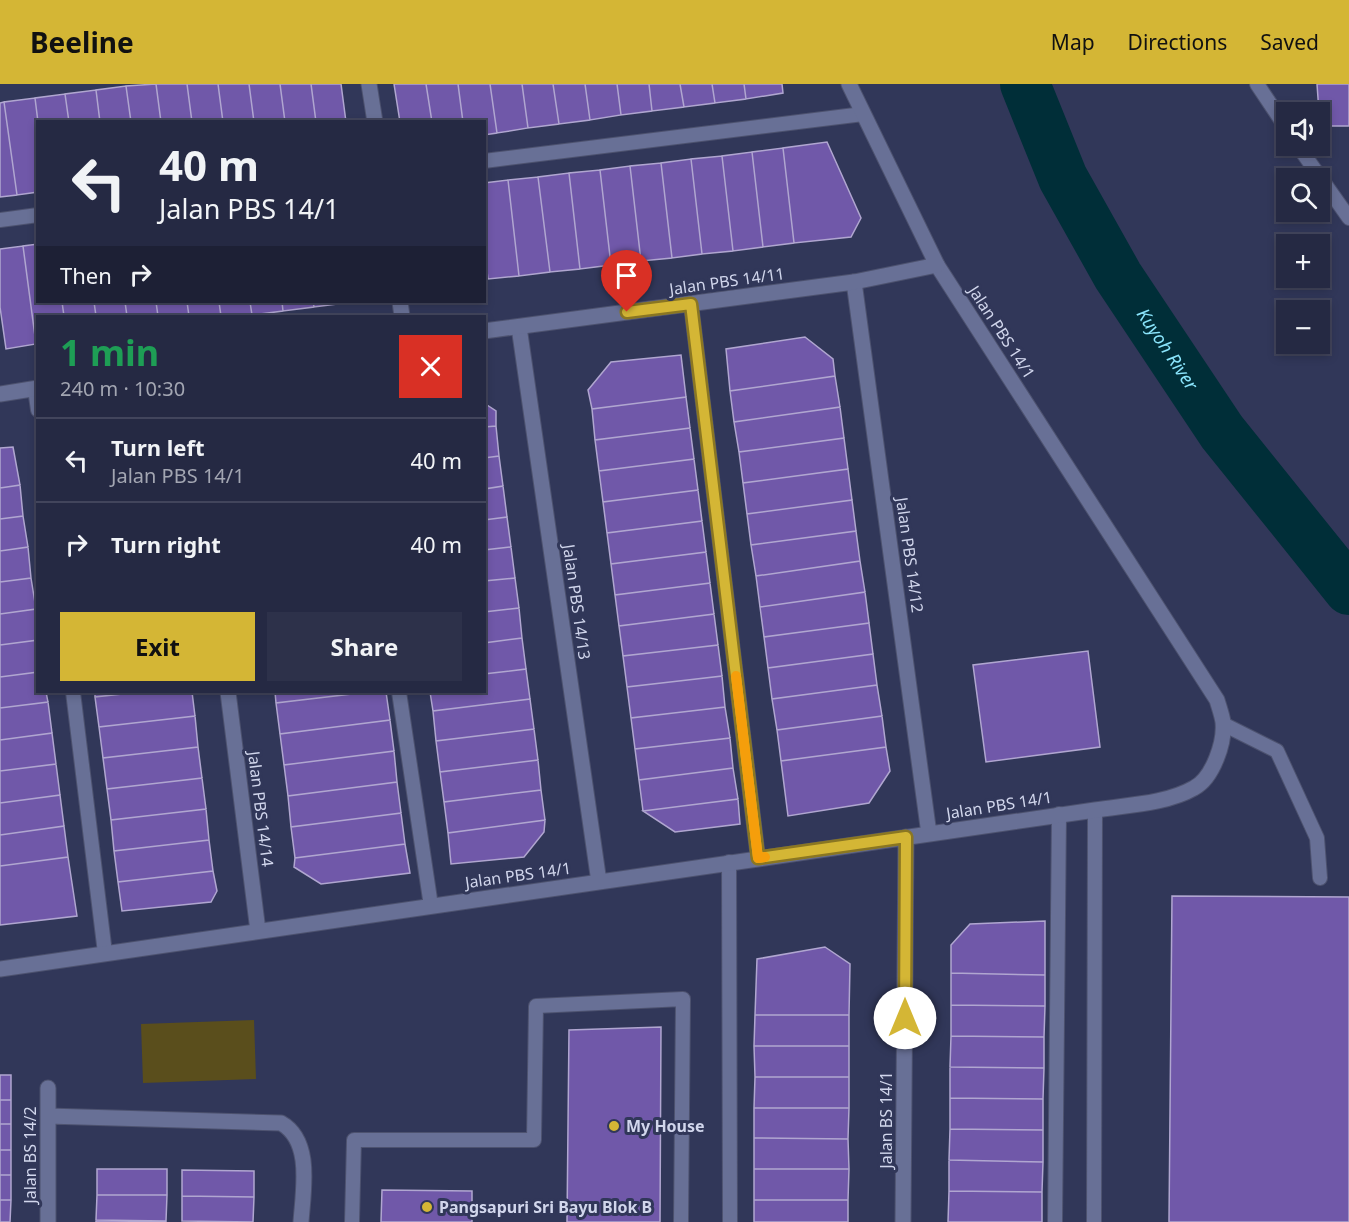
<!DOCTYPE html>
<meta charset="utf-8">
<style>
body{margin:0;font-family:"Noto Sans",sans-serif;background:#2d314a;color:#f1f3f6;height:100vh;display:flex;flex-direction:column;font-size:22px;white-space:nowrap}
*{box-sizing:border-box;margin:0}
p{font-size:20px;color:#a3a6b2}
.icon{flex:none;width:33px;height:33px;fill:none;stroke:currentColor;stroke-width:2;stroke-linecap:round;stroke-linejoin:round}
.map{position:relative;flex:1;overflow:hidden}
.sheet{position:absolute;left:36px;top:231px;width:450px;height:378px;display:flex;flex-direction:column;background:#252943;border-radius:0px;box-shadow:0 3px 9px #0003,0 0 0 2px #42455c}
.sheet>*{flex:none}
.top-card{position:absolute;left:36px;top:36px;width:450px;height:183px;border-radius:0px;box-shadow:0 3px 9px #0003,0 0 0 2px #42455c;background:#252943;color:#f1f3f6;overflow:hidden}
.tools{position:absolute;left:1276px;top:18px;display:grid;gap:12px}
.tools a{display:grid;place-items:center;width:54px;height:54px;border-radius:0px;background:#252943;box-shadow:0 3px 9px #0003,0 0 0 2px #42455c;font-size:30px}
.pin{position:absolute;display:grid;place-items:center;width:51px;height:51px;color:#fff;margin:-62px -26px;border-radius:50% 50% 50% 0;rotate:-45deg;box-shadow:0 0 6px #0007}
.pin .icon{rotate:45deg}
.me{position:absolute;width:66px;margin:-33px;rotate:0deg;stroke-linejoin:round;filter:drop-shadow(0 0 4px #0008)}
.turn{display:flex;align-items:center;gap:21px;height:126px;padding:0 24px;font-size:27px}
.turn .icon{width:78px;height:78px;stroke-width:2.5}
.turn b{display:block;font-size:42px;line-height:51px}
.then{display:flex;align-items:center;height:57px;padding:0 24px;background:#0003;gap:12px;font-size:22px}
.round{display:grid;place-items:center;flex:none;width:63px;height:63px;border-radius:0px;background:#2d314a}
.overview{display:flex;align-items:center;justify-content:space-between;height:102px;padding:0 24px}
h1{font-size:36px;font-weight:700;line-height:45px;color:#1e9e55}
.primary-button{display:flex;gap:12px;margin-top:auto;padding:12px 24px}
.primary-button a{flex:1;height:69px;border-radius:0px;background:#d4b635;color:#111;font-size:24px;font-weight:700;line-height:69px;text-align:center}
.primary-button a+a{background:#2d314a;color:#f1f3f6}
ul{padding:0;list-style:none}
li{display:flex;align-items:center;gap:18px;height:84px;padding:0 24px;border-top:2px solid #42455c}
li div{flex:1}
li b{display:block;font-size:22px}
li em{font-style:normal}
header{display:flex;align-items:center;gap:36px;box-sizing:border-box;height:84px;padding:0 30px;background:#d4b635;color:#111}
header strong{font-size:28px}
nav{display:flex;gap:33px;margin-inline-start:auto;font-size:21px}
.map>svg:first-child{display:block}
.green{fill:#5a4e1c}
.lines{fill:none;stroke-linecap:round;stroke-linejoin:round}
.river{stroke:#002e38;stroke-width:50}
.building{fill:#7058a9;stroke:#b0a6d0;stroke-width:1.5}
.lane-casing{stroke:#4d526f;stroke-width:16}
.street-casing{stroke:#4d526f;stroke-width:17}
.secondary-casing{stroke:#4d526f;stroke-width:17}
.lane{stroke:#687096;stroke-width:14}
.street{stroke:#687096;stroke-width:15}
.secondary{stroke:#687096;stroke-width:15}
.route-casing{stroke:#8a7622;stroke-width:15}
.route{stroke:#d4b635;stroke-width:10}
.slow{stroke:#f59e0b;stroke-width:10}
.poi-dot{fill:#d4b635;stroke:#313759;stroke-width:2}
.labels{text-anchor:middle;stroke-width:6;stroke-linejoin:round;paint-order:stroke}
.street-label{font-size:16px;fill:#d1d6ec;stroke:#313759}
.poi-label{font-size:16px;font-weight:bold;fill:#d1d6ec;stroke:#313759;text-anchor:start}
.water-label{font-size:18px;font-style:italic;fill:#8ae5fc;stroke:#313759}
</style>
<header>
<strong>Beeline</strong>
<nav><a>Map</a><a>Directions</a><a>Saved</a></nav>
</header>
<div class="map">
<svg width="1349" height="1138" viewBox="0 0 1349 1138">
<rect width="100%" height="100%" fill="#313759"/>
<path class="green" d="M254,936L256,995L143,999L141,940Z"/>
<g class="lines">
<path class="river" id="s1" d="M1025,0L1063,94L1118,192L1222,348L1349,506"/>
</g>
<path class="building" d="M156,0L161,38H131L126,2Z
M156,0H187L192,38H161Z
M187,0H218L223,38H192Z
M218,0H249L254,38H223Z
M249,0H280L285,38H254Z
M280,0H311L316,38H285Z
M311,0H341L346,38H316Z
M394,0H426L432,38H400Z
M426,0H458L463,38H432Z
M458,0H490L497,49L484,51V38H463Z
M490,0H522L528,44L497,49Z
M522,0H553L559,40L528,44Z
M553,0H585L590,36L559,40Z
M585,0H617L621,31L590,36Z
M617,0H649L652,27L621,31Z
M649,0H680L684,23L652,27Z
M680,0H712L715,19L684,23Z
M712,0H744L746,15L715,19Z
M744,0H782L783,9L746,15Z
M1317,0H1349V42H1320Z
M126,2L131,38H100L96,6Z
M96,6L100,38H69L65,10Z
M65,10L69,38H38L35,14Z
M35,14L38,38V108L17,111L4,18Z
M4,18L17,111L0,113V19Z
M827,58L861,134L851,153L794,159L783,64Z
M783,64L794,159L763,163L752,68Z
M752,68L763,163L733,167L722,72Z
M722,72L733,167L702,170L691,75Z
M691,75L702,170L672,174L661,79Z
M661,79L672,174L641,177L630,82Z
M630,82L641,177L611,181L600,86Z
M600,86L611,181L580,185L569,89Z
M569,89L580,185L550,188L538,93Z
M538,93L550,188L519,192L508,96Z
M508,96L519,192L488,195L484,164V99Z
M38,160V218H62L64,232H38L36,260L23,162Z
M23,162L36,260L6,265L0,223V165Z
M484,164L488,195L484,196Z
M62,218H94L96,232H64Z
M94,218H125L127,232H96Z
M125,218H156L158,232H127Z
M156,218H187L189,232H158Z
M187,218H219L221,232H189Z
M219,218H250L252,231L221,232Z
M250,218H282L283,227L252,231Z
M282,218H313L314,223L283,227Z
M313,218H345V219L314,223Z
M805,253L833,275L835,292L730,307L726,265Z
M681,271L686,313L592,325L588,306L611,278Z
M835,292L840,323L734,338L730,307Z
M686,313L690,344L595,356L592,325Z
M484,319L496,327V342L484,343Z
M840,323L844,354L739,368L734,338Z
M496,342L499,372L484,374V343Z
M690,344L694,375L599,387L595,356Z
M844,354L848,385L743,399L739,368Z
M13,363L20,401L0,404V364Z
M499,372L503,402L484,405V374Z
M694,375L698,406L603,418L599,387Z
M848,385L852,416L747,430L743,399Z
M20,401L23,432L0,435V404Z
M503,402L507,433L484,436V405Z
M698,406L702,437L607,449L603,418Z
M852,416L856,447L751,461L747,430Z
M23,432L28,463L0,467V435Z
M507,433L511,463L484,466V436Z
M702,437L706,468L611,480L607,449Z
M856,447L860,477L756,492L751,461Z
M28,463L31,494L0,498V467Z
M511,463L515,494L484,497V466Z
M706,468L710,499L615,511L611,480Z
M860,477L865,508L760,523L756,492Z
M31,494L36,525L0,530V498Z
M515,494L519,524L484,528V497Z
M710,499L714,530L619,542L615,511Z
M865,508L869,539L764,553L760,523Z
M519,524L522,554L484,559V528Z
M36,525L38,556L0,561V530Z
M714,530L718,561L623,572L619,542Z
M869,539L873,570L768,584L764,553Z
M522,554L526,585L484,590V559Z
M38,556V588L0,593V561Z
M718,561L722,592L627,603L623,572Z
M1088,567L1100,663L986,678L973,581Z
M873,570L877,601L772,615L768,584Z
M526,585L530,615L433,627L430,608H484V590Z
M38,588V608H46L48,618L0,624V593Z
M722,592L725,623L631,634L627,603Z
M877,601L882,632L777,646L772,615Z
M95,608H141L95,613Z
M141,608H192L195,632L99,643L95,613Z
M275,608H369L276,619Z
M369,608H386L390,636L280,650L276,619Z
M530,615L534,645L436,657L433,627Z
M48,618L52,649L0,656V624Z
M725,623L730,654L635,665L631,634Z
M195,632L198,663L103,674L99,643Z
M882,632L886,663L781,677L777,646Z
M390,636L394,667L284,681L280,650Z
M534,645L538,676L440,688L436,657Z
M52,649L56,680L0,687V656Z
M730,654L733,684L639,696L635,665Z
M198,663L202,694L107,705L103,674Z
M886,663L890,687L869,719L788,732L781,677Z
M394,667L397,698L288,712L284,681Z
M538,676L541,706L444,718L440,688Z
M56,680L60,711L0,719V687Z
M733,684L738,715L643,727L639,696Z
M202,694L206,725L111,736L107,705Z
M397,698L401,729L291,743L288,712Z
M541,706L545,736L448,749L444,718Z
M60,711L64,742L0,751V719Z
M738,715L740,740L675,748L643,727Z
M206,725L209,756L114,767L111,736Z
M401,729L405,760L295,774L291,743Z
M545,736L544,748L524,773L451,780L448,749Z
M64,742L68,773L0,782V751Z
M209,756L213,787L118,798L114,767Z
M405,760L410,789L321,800L294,783L295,774Z
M68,773L77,832L0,841V782Z
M213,787L217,807L211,818L122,827L118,798Z
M1172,812L1349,813V1138H1169Z
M1045,837V891L951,889V861L970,840Z
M825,863L850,880L849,931H755L757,875Z
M951,889L1045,891V922L951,921Z
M951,921L1045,922L1044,953L951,952Z
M755,931H849V962H754Z
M661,943L660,1138H567L569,946Z
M951,952L1044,953V984L950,983Z
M754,962H849V993H755Z
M950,983L1044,984L1043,1015L950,1014Z
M0,991H11V1016H0Z
M755,993H849V1024H754Z
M950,1014L1043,1015V1046L950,1045Z
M0,1016H11V1040H0Z
M754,1024H849L848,1055L754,1054Z
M0,1040H11V1066H0Z
M950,1045L1043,1046V1078L949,1076Z
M754,1054L848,1055L849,1085H754Z
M0,1066H11V1091H0Z
M949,1076L1043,1078L1042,1108L949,1107Z
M97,1085H167V1111H97Z
M754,1085H849L848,1116H754Z
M182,1086L254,1087V1113L182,1112Z
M0,1091H11V1116H0Z
M382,1106L472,1107V1138H381Z
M949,1107L1042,1108V1138H948Z
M97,1111H167L166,1137L96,1136Z
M182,1112L254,1113L253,1138L182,1137Z
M0,1116H11L10,1138H0Z
M754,1116H848V1138H754Z
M96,1136L166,1137V1138H96Z"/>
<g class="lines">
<g class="lane-casing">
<path id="lane" d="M1257,0L1287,45
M1298,62L1349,134
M484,77L863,30
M0,136L38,131
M691,220L758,774
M35,305L38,326
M73,608L105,869
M399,608L431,822
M1223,640L1277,667L1317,754L1320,794
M729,778L730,1138
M352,1138L354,1056H534L536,922L683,915L681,1138
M1055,1138L1059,730
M1094,1138L1095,726"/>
</g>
<g class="street-casing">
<path id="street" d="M369,0L375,38
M854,198L929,750
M400,218L402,232
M519,243L599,798
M228,608L258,847
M0,885L1095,726C1127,721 1166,720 1194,704C1213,694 1225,658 1223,638C1222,631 1219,623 1217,616L937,181
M48,1032L281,1039C313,1057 303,1107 301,1138
M48,1138V1004
M903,1138L906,753"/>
</g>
<g class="secondary-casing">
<path id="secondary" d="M484,247L854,198L937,181L849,0
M0,310L38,304"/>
</g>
<use href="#lane" class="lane"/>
<use href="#street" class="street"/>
<use href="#secondary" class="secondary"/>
</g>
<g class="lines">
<g class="route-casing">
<path id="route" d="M627,228L691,220L758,774L906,753L905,934"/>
</g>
<use href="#route" class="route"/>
<path class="slow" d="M736,592L758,774L765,773"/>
</g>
<g class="poi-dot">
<circle cx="614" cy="1042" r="6"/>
<circle cx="427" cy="1123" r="6"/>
</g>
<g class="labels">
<g class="street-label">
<text transform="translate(727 197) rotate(-8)" y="6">Jalan PBS 14/11</text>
<text transform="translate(1002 248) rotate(57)" y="6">Jalan PBS 14/1</text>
<text transform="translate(910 471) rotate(82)" y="6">Jalan PBS 14/12</text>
<text transform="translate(577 518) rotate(82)" y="6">Jalan PBS 14/13</text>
<text transform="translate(999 721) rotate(-9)" y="6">Jalan PBS 14/1</text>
<text transform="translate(261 725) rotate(83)" y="6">Jalan PBS 14/14</text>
<text transform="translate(518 791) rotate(-8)" y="6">Jalan PBS 14/1</text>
<text transform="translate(886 1036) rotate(-90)" y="6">Jalan BS 14/1</text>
<text transform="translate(30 1071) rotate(-90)" y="6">Jalan BS 14/2</text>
</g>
<g class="poi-label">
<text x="626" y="1048">My House</text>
<text x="439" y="1129">Pangsapuri Sri Bayu Blok B</text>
</g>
<g class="water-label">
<text dy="6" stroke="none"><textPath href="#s1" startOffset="302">Kuyoh River</textPath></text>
</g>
</g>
</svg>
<div class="tools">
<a><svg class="icon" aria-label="sound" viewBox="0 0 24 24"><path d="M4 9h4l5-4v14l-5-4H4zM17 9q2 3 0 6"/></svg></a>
<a><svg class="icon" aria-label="search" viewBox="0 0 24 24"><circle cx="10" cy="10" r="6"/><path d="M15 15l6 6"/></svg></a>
<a>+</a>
<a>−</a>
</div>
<div class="pin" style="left:627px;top:228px;background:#d93025"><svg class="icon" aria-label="arrive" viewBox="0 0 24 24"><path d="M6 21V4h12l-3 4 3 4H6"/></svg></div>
<svg class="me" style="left:905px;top:934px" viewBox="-20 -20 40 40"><circle r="19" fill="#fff"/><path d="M0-13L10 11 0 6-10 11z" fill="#d4b635"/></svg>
<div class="top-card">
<div class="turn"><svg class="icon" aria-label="left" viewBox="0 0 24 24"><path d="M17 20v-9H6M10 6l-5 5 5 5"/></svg><div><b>40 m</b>Jalan PBS 14/1</div></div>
<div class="then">Then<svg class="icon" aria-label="right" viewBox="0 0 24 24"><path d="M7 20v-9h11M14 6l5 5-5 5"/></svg></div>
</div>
<section class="sheet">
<div class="overview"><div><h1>1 min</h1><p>240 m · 10:30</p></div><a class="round" style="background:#d93025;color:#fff"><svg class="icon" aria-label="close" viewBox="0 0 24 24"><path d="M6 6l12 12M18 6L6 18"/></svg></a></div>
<ul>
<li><svg class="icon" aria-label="left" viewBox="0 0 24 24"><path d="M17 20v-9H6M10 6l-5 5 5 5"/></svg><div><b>Turn left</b><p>Jalan PBS 14/1</p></div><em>40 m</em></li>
<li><svg class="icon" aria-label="right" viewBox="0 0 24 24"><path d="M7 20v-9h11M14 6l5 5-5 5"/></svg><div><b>Turn right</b></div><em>40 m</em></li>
</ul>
<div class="primary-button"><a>Exit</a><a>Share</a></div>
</section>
</div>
